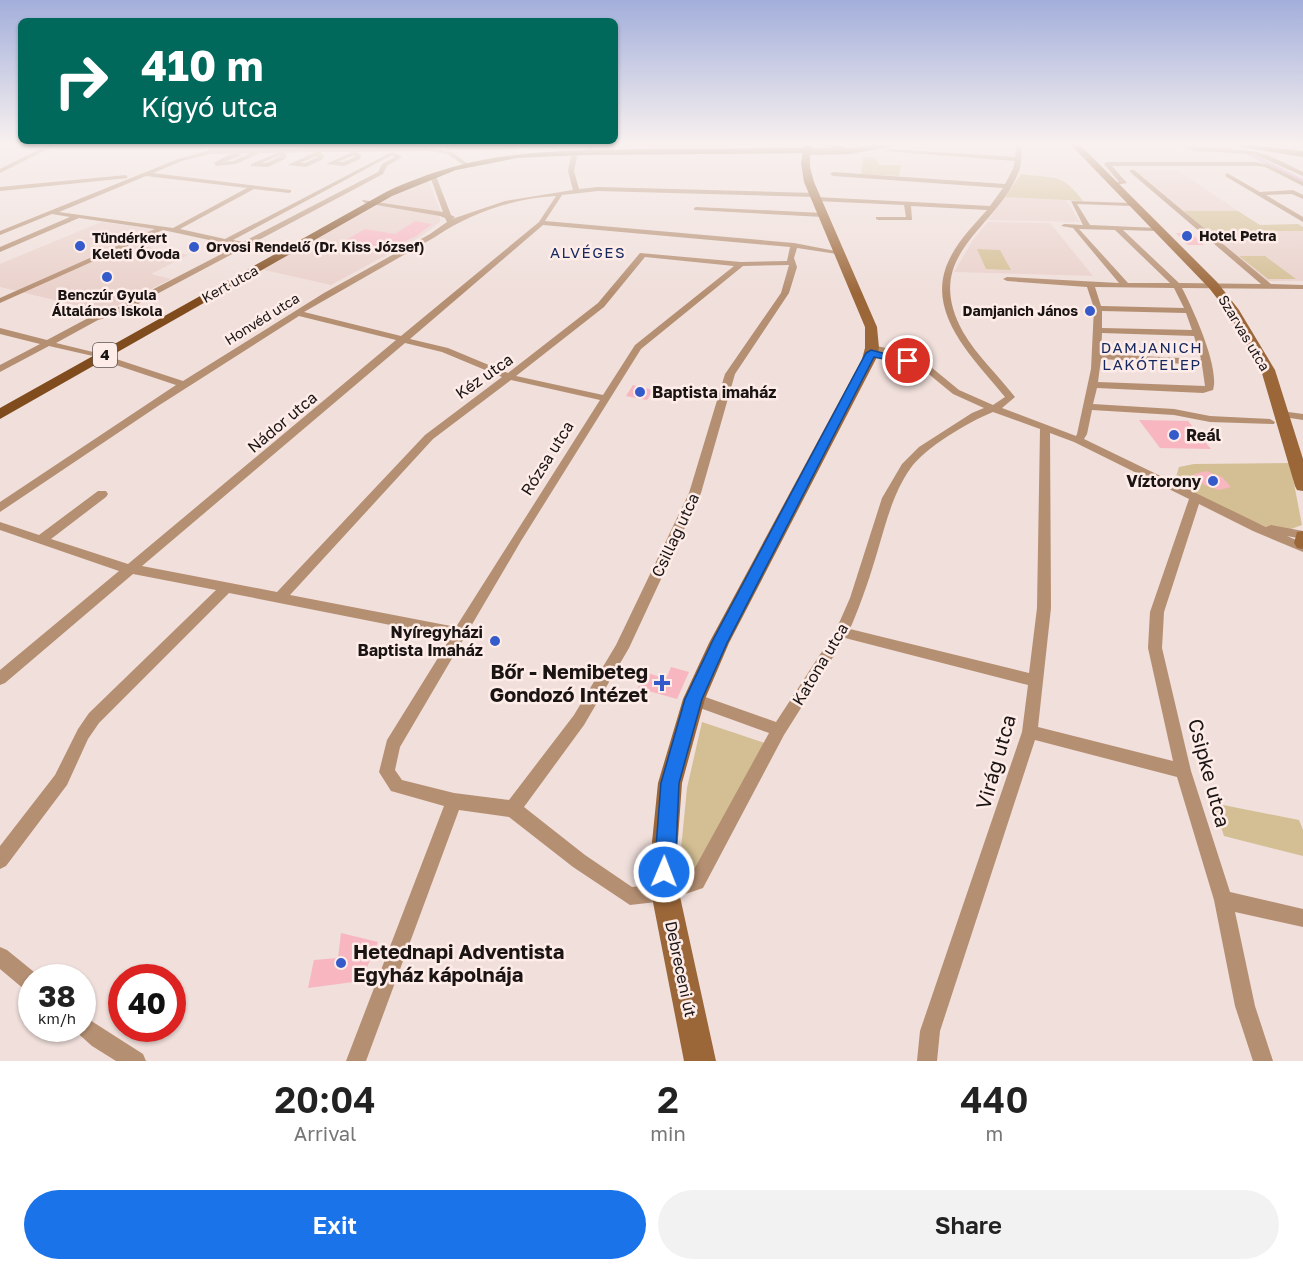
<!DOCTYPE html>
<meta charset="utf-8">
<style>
body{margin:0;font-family:"Golos Text",sans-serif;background:#f2f2f2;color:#222;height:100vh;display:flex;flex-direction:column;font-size:22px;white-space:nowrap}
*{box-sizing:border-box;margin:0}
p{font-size:20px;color:#767676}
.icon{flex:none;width:33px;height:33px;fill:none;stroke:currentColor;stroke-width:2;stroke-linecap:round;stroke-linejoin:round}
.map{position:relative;height:1061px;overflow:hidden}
.side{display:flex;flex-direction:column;background:#fff;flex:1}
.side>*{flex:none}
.banner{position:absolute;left:18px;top:18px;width:600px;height:126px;border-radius:9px;box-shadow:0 2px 4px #0004;background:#00695c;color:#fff;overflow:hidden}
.speed{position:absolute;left:18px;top:964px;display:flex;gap:12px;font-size:30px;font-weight:700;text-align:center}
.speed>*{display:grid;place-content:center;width:78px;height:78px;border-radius:50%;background:#fff;box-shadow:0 2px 4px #0004;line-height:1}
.speed small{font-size:15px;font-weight:400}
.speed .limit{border:9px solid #d22;background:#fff;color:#111}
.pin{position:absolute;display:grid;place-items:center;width:51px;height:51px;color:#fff;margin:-26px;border:3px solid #fff;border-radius:50%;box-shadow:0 2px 6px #0007}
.me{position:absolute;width:66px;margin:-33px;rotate:1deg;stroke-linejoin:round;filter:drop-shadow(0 0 4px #0008)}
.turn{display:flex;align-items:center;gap:21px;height:126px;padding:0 24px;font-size:27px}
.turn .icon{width:78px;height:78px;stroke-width:2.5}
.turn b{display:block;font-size:42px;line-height:51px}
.eta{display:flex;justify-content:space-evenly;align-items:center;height:102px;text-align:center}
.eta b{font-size:36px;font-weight:600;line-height:42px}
.primary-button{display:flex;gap:12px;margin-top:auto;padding:12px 24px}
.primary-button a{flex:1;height:69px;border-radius:36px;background:#1a73e8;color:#fff;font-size:24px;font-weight:600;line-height:69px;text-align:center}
.primary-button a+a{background:#f2f2f2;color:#222}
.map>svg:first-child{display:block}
.built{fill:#ead1cb}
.green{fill:#d4bf94}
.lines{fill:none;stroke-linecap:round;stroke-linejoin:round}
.canal{fill:#dda7c7;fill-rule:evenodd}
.building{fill:#f7b6c0}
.street{fill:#b58f72;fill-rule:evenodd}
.secondary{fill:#9b6638;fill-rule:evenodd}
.primary{fill:#804c1d;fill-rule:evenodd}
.route{fill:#1a73e8;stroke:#114b97;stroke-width:1.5}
.poi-dot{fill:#355aca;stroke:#fdece8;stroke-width:2}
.labels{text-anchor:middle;stroke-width:5;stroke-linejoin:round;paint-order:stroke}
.far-poi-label{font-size:14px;font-weight:bold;fill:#1a1413;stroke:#fdece8;text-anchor:start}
.far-street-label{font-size:14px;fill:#1a1413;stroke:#fdece8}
.far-neighbourhood-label{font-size:15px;letter-spacing:1.5px;fill:#16285f;stroke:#fdece8}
.shield{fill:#fdece8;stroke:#5e5553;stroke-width:1.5}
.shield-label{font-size:15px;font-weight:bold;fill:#1a1413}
.street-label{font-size:16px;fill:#1a1413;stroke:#fdece8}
.poi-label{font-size:16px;font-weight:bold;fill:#1a1413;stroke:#fdece8;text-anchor:start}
.near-poi-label{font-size:20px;font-weight:bold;fill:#1a1413;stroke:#fdece8;text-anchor:end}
.near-street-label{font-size:20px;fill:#1a1413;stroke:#fdece8}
</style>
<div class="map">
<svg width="1303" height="1061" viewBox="0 0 1303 1061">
<rect width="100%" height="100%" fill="#f0dfdb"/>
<path class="built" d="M1133,171H1179L1238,211H1184Z
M427,177L440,210V222L420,237L331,285L260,269L407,185Z
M1005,197L1066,200L1080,222L988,220Z
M101,222L157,229L18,291L0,287V264Z
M988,222L1050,223L1093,276L954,272L973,240Z
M1204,231H1303V281H1263Z
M130,243L188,255L151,274L171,279L105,312L21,292Z"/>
<path class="green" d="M863,157H875L879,165H901L899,176L861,174Z
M1021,174C1055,179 1061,172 1083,201L1005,197Z
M1184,211H1238L1260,225L1298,224L1303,227V231H1204Z
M977,249L1000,250L1011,270L986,269Z
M1239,256H1265L1296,279H1268Z
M1290,463L1302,525L1280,533L1188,492L1176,477L1179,467L1194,464Z
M702,722L765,743L695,875L679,870L687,788Z
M1213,803L1299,820L1303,830V856L1224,836Z"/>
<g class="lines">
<path class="canal" d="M1241,150H1245L1303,179V183L1241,152Z"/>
</g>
<path class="building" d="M415,221L432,224L416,236L388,249L344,241L365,229L395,234Z
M1176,233H1191L1204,245H1188Z
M633,385L653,390L647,400L626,396Z
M1139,420L1188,421L1211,449L1160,448Z
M1206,471L1222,477L1231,487L1219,490L1204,485L1194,474Z
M671,667L689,672L677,699L638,688L645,672L666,679Z
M341,933L378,942L361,981L308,988L314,960L338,958Z"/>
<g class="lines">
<path class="street" d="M48,145H56L0,173V169Z
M527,145L516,150H448L445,148L448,146Z
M587,145H593L592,150H588Z
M1016,145H1022C1021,153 1022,161 1020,168C1000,229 919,252 963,332C977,356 998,375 1015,397L1002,408L1076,436L1077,434L1091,369L1094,308L1087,287L1007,281L1003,279L1007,277L1119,283L1073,228L1061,226L1064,224L1083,225L1071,201L1133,203V205L1131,206L1077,204L1090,225L1158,228V230L1156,231L1123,230L1179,283L1261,284L1130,172V170H1134L1271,284L1303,285V289L1182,288C1193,309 1220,368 1213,390L1203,393L1097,388L1093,404L1174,409L1210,416L1270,419L1275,422L1274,424L1210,422L1174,415L1092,410L1087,434L1084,439L1266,527L1271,525L1303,531V539L1287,536L1303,543V552L1253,531L1199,504L1164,612L1162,648L1191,771L1230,892L1303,909V927L1235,912L1255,1006L1273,1061H1253L1235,1006L1214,900L1177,777L1035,740L940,1031L937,1061H917L920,1031L1022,732L1028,685L845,638L784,735L703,888L665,901L630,905L573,867L509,817L459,810L366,1061H346L444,806L391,791L379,772L387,740L451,637L229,593L99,723L88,739L67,785L6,866L0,869V846L55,775L78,729L89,713L216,590L133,574L5,683L0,685V670L119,571L0,530V522L39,535L98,491H106L108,494L106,497L51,539L128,564L396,340L299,316L158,406L0,512V502L176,385L98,359V355H104L183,381L324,293L430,234L447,222L445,218L440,216L365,203L362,201L363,200L443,212L430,176L433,174L436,176L451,215L455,217L452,219L505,201L573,190L568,171L572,152L575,150L578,152L574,171L579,189L598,187L814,193L817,195L814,197L598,191L562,195L545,221L794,243L841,252L837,254L797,248L794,258L797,267L789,293L735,374L701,493L629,648L584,725L524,807L585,855L632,887L665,883L691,875L769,733L689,704L687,699L689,694L694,693L776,722L836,630L850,598L882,498L902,464L919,447L972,413L984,408L953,394L914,362L903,357L869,350L868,348L872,345L909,353L920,358L959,390L993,405L1005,397C976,361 928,317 946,267C954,245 972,227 987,210L911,206L912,220H878L876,219V217H906L904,205L816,201L813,199L816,197L990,206L1003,188L833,176L830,174L833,172L1005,184L1013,169L1015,161L885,151L888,149L1015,157ZM556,196L539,222L401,336L304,312L435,237C470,213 514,198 556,196ZM543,225L790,247L787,261L741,262L640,253L598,303L508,373L448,348L410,339ZM1079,229L1115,230L1170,283H1128ZM645,257L734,266L635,345L603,395L516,376L604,307ZM789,265L781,293L725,374L689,493L616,645L574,715L509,800L454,793L402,780L395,770L400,747L521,541L641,349L743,266ZM1095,287L1174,288L1184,308L1101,306ZM1102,311L1186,313L1192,330L1102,328ZM1102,333L1194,336L1201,359L1101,354ZM405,343L442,352L502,377L425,435L277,592L142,566ZM1101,359L1202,365L1205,386L1098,382ZM511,380L600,400L456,627L290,595L433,439ZM993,412L1040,429L1037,608L1029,673L850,629C862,601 871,574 879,546C887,519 894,492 910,469C924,448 970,421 993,412ZM1050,433L1074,442L1189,499L1150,612L1148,648L1173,761L1038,727L1051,608Z
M1176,145L1253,151L1270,156L1303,172V176L1253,154L1195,151Z
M428,147L452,152L468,164L463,165L448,154L428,151L355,152L361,155L360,159L344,166L326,164L352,152H320L324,155L323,159L306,167L288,165L315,152L284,153L287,155L285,159L268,167L251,166V164L277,153H260L236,164L216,166L214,163C223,158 232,151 242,155L224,162L233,161L251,153L210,154L182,161L153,173L291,190V192L289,193L254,189L180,229L225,239L388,154L394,152L402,157L387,166L383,174L121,313L98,320L56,343L93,352V356L49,346L0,372V365L40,344L0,334V328L47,340L92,316L115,309L237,246L163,230L0,303V298L155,229L79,218L0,252V247L70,217L52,214L0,235V231L178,159L210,150ZM354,155L355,157L343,162H338ZM392,155L395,157L382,164L378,172L243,242L233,240ZM281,156L267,163H262L280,155ZM317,156L318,157L305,163H300ZM146,176L247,188L173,228L59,212Z
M1107,162H1256L1269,165L1303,182V186L1265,167L1256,166H1112L1127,183L1111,186L1109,183L1119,182L1104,164Z
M1227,173L1260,192L1293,190L1303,195V199L1292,194L1266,195L1303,217V222L1225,176Z
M126,175L128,178L0,191V187Z
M696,207L823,213L826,215L823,217L694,210V208Z
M1281,411L1303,414V420L1277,416L1276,414Z
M0,947L7,950L39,976L40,978H32V993L25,990L0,969Z
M82,1015L143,1054L146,1061H116L92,1046L73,1029H82Z"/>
<path class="secondary" d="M874,145H899L850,154L810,155V167L814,182L877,327L879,348L876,359L729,643L705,699L682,783L677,852L679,892L716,1061H684L651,892V852L658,783L683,699L709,643L862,359L865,348V327L804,182L801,163L803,151L807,148H850Z
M1071,145H1080L1217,282L1239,310L1275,370L1303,459V491L1297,490L1295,486L1261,370L1227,311L1209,288Z
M1229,145H1255L1303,151V157Z
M1303,531V549L1297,548L1294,543L1297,532Z"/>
<path class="primary" d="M804,145H812L810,153L582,155L517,158L456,170L392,196L0,419V408L386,192C481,148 551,151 653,149C703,149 753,148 803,148Z
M824,145H840L845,148L841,150Z"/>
</g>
<linearGradient id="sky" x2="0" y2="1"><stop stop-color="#a3afdb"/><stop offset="0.49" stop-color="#f8f1ef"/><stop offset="1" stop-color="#f8f1ef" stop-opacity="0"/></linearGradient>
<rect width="1303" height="294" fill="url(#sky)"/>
<path class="route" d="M871,350L913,361L908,364L874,357L727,643L702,699L679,783L675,872L672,879L664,882L657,879L654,872L661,783L685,699L714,638L866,353Z"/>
<g class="poi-dot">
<circle cx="1187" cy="236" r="6"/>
<circle cx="80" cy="246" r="6"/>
<circle cx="194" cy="247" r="6"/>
<circle cx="107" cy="277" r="6"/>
<circle cx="1090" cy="311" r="6"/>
<circle cx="640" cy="392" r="6"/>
<circle cx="1174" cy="435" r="6"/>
<circle cx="1213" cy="481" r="6"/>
<circle cx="495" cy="641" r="6"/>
<path d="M659 674h6v6h6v6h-6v6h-6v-6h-6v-6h6z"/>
<circle cx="341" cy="963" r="6"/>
</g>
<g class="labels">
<g class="far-poi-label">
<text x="1199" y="241">Hotel Petra</text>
<text x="92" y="243">Tündérkert<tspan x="92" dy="16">Keleti Óvoda</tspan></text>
<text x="206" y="252">Orvosi Rendelő (Dr. Kiss József)</text>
<text x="107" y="300" text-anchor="middle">Benczúr Gyula<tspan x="107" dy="16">Általános Iskola</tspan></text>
<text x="1078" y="316" text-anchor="end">Damjanich János</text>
</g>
<g class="far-street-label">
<text transform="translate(230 284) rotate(-29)" y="5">Kert utca</text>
<text transform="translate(262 319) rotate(-32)" y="5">Honvéd utca</text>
<text transform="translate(1244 333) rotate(59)" y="5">Szarvas utca</text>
</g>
<g class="far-neighbourhood-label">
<text x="588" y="258">ALVÉGES</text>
<text x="1152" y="353">DAMJANICH<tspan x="1152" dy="17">LAKÓTELEP</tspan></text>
</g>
<rect class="shield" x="93" y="343" width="24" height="24" rx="4.5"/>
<g class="shield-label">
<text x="105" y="360">4</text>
</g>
<g class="street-label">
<text transform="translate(484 376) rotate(-35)" y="6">Kéz utca</text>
<text transform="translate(282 422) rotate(-40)" y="6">Nádor utca</text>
<text transform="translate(547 458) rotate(-58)" y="6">Rózsa utca</text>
<text transform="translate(675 535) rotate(-65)" y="6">Csillag utca</text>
<text transform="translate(820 664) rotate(-59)" y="6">Katona utca</text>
<text transform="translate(681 969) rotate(78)" y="6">Debreceni út</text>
</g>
<g class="poi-label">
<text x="652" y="398">Baptista imaház</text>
<text x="1186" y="441">Reál</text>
<text x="1201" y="487" text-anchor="end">Víztorony</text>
<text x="483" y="638" text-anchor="end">Nyíregyházi<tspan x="483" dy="18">Baptista Imaház</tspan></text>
</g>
<g class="near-poi-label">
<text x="648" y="679">Bőr - Nemibeteg<tspan x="648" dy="23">Gondozó Intézet</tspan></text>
<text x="353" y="959" text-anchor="start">Hetednapi Adventista<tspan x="353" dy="23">Egyház kápolnája</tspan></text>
</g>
<g class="near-street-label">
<text transform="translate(996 762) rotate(-74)" y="7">Virág utca</text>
<text transform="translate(1209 773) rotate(75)" y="7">Csipke utca</text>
</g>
</g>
</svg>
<div class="speed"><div>38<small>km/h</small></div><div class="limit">40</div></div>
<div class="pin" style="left:908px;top:361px;background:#d93025"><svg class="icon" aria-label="arrive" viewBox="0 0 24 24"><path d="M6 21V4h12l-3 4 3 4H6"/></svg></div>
<svg class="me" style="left:664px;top:872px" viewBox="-20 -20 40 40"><circle r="17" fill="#1a73e8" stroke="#fff" stroke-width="3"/><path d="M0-11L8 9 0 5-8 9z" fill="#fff"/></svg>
<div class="banner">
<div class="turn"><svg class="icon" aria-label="right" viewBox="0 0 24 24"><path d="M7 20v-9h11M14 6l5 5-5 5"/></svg><div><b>410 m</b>Kígyó utca</div></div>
</div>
</div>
<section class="side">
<div class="eta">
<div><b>20:04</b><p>Arrival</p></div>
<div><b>2</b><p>min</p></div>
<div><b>440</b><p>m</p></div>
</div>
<div class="primary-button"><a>Exit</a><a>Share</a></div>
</section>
